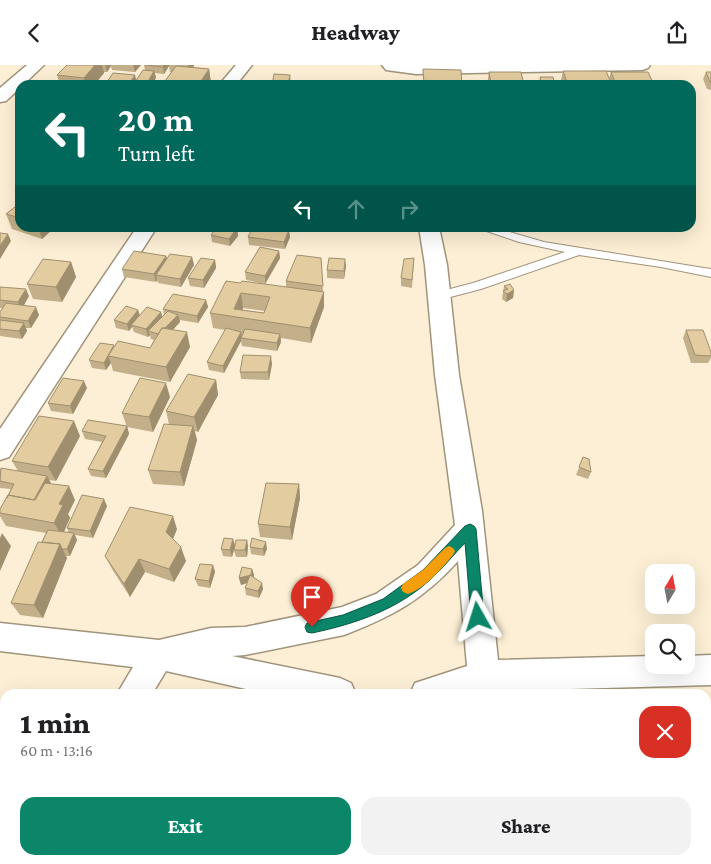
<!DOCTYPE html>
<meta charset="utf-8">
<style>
body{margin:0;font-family:"Crimson Pro",serif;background:#f2f2f2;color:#202124;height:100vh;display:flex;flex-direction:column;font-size:19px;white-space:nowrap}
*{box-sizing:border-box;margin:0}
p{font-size:16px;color:#757577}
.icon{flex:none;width:28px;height:28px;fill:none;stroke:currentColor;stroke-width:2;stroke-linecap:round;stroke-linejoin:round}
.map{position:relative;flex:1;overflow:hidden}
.details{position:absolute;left:0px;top:624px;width:711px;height:176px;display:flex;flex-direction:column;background:#fff;border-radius:15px 15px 0 0;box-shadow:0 5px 20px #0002}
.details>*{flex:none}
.top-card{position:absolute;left:15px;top:15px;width:681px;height:152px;border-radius:15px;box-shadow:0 5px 20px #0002;background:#00695c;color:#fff;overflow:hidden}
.needle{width:32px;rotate:10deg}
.buttons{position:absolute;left:645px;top:499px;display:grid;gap:10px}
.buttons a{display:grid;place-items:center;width:50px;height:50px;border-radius:10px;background:#fff;box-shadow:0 5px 20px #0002;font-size:25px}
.pin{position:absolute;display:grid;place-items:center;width:42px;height:42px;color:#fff;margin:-51px -21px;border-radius:50% 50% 50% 0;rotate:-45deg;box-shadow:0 0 5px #0007}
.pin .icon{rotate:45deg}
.me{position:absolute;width:55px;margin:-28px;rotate:354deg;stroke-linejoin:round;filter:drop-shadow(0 0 4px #0008)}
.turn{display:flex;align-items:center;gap:18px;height:105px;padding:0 20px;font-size:22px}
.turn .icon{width:65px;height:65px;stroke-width:2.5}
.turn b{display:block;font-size:35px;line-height:42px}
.lanes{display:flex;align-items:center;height:48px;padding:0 20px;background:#0003;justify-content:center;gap:25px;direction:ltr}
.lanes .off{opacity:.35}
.round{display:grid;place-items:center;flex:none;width:52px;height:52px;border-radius:15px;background:#f2f2f2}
.overview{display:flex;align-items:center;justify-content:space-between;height:85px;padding:0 20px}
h1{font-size:30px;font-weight:800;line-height:38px}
.button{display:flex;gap:10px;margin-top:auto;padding:10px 20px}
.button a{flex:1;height:58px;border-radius:15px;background:#0b8668;color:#fff;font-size:20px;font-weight:800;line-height:58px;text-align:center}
.button a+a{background:#f2f2f2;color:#202124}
header{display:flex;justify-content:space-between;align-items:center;height:65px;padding:0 20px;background:#fff;font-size:22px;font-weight:800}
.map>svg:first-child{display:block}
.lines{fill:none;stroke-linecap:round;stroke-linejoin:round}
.lane-casing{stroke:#a0947c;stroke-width:2}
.street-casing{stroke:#a0947c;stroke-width:3}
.lane{fill:#fff;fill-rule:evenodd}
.street{fill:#fff;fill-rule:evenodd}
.wall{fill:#c3af89;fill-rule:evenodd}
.shaded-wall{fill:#9f8f6f}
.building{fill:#e3cc9f;stroke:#9f8f6f;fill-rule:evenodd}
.route{fill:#0b8668;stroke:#075744}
.slow{fill:#f59e0b}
</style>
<header><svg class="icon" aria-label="back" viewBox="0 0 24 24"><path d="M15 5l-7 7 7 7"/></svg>Headway<svg class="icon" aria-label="share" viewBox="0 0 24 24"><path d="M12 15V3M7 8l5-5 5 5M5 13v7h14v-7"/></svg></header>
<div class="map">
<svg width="711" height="799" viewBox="0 0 711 799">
<rect width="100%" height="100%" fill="#fcefd5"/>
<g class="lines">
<g class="lane-casing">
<path id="lane" d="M475,162H492L544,177L704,203L711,204V212L661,202L579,190L481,224L439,235L435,234L433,231L435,228L473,218L565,187L519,177Z"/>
</g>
<g class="street-casing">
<path id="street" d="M27,0H44L23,20H20V23L6,36L0,37V23Z
M236,0H252L236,20H219Z
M382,0H650L648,3L642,5L416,9L386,5Z
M137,162H157L9,392L0,395V364Z
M419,162H439L447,200L459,310L482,446L498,595L654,591V600H686V591L711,590V620L501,626V629H410L415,618L467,601L458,496C423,535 393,551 344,570L245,590L232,591L340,613L351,618L356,629H268L166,606L152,629H117L133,602L0,586V558L159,575L211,563L245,562L342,542L376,529L418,500L455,460L435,310L425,200Z
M32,795H69L68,799H31Z
M480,795H516V799H480Z"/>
</g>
<use href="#lane" class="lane"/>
<use href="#street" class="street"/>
</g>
<path class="wall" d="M67,0H141L135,7L112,5L111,1L107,7H104V8L94,20H60L57,10Z
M144,0H194L193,2L209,4L211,18L210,20H161L166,19L165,16L172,7H170L169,1L164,9L155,8L156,13L136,15L145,5Z
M563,6L609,14L611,7L654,20H560Z
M489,7L524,20H487Z
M706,7H711V25L707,24L703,14Z
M540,12L555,20H539Z
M20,138V162H53V164L42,174L12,164L6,149Z
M237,163L238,171L230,181L212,177L211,170Z
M248,172H290L285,184L249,180Z
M279,186L280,193L265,219L246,215L245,207Z
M166,191L167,194L192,192L194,200L181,222L158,218L157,215L156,217L124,212L122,204Z
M321,193L324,242L311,278L281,273V277L277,286L242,281L241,276L224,308L209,305L207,297L225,265L213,263L210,248L240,218L286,222V216ZM243,243L264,246V248L243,245Z
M414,193L412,223L401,221V213Z
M215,195L216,203L204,223L190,221L188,213Z
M71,197L76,212L62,237L33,234L27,219Z
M346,201L344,214L327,213V205Z
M504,221L514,225L513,233L506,237L502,234Z
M0,222L29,231L24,240L39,250L31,263H26L27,266L22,274L0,271V247L2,243H0Z
M206,235L208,242L198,258L180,255V257L173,265L190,282L170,317L113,306L111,298L106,305L92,303L89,295L115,281L150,283L154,275L151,274L150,270L148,272L134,267L132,262L129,266L116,263L114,255L138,245L140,250L161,247L162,252L164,250L163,244Z
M686,265L711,287V293L708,298H691L683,273Z
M272,299L269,315L241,314L240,307Z
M216,315L218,330L198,367L195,366L197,375L184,421L153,419L148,405L169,359L166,346Z
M87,323L73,349L51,346L48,338Z
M170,332L153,367L127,362L122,348Z
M127,361L129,369L106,413L91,411L88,404L102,377L85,374L82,366Z
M80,371L56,416L49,415L51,419L75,435L68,449L70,453L64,467L69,468L67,463L107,441L93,473L75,470L77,475L70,491H66L67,493L43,553L20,550L11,538L46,468L6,461L0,451V444L11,424L0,423V404L18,406L12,396Z
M583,392L591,407L588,414L576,410Z
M299,419L300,433L292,475L260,472L258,459Z
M177,464L173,474L186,496L174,517L145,507L130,532L112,504L105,491Z
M233,474L235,481L232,492L223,491L221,484Z
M247,475L248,482L247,492H236L234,485Z
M250,482L267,484L264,491L251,489Z
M213,500L215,507L210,523L198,521L195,514Z
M252,504L254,510L253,513L263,524L259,533L246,530L245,523L247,518L241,520L239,513Z"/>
<path class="shaded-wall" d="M95,0H102L104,8L94,20H85L84,13Z
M105,0H111V1L107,7Z
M133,0H141L135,7Z
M164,0H169V1L164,9L163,2Z
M188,0H194V1L189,8L188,1Z
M209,4L211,18L210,20H199Z
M154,6L156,13L152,20H146Z
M135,10L137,18L135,20H128Z
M290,10L291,20H288Z
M38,162H53V164L42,174Z
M237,163L238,171L230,181L229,174Z
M289,165L290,172L285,184L284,177Z
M8,169L11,176L0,194V181Z
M279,186L280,193L265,219V211Z
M166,191L168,198L156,210L157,215L156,217L154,209Z
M192,192L194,200L181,222L180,214Z
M345,194L346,201L344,214V206Z
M215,195L216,203L204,223L203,215Z
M71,197L76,212L62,237L56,222Z
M26,224L29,231L21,245L18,237Z
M514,225L513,233L506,237L507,229Z
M324,227V242L311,278L310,263Z
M241,228L243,243L239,252L234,244Z
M206,235L208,242L198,258L197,251Z
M36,242L39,250L31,263L28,256Z
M138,245L140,252L131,260L132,262L129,266L127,259Z
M161,247L163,255L148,266L150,270L148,272L146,264Z
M178,250L180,257L161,277L159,270Z
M24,258L27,266L22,274L19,266Z
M187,267L190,282L170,317L166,302Z
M241,267L242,274L241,273V276L224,308L223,301Z
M280,269L281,277L277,286V278Z
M114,280L108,291L111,298L106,305L104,298Z
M271,291L272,299L269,315L268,307Z
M216,315L218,330L198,367L194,352Z
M84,316L87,323L73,349L70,341Z
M166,318L170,332L153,367L149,352Z
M74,356L80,371L56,416L48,402Z
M127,361L129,369L106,413L103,406Z
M193,361L197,375L184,421L180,407Z
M47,411L51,418L36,444L32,437Z
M299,419L300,433L292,475L290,462Z
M69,421L75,435L68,449L70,453L62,471L54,458L59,439Z
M104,434L107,441L93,473L90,466Z
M173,451L177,464L170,481L166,467Z
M2,468L11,481L0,506V473Z
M74,468L77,475L70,491L67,484Z
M233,474L235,481L232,492L230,485Z
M247,475L248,482L247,492L245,485Z
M266,477L267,484L264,491L263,484Z
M60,479L67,493L43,553L34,540Z
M181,482L186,496L174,517L169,504Z
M139,494L145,507L130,532L124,519Z
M213,500L215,507L210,523L209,516Z
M252,504L254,510L253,516L241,520L239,513Z
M262,518L263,524L259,533L258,526Z"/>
<path class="building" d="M67,0H95L84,13L57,10Z
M145,0H164L163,2Z
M176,1L209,4L199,19L165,16Z
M423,4L461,5L462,20H424Z
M143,5L154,6L146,20H133Z
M563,6H606L612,20H568Z
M489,7H521L524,20H491Z
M611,7H648L654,20H616Z
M706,7H711V17H710Z
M113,8L135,10L128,20H105Z
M274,9L290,10L288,20H272Z
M540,12H553L555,20H542Z
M257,18H270V20H257Z
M20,138V153L6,149Z
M217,162H233L237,163L229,174L211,170Z
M253,162H272L289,165L284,177L248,172Z
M0,168L8,169L0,181Z
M260,182L279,186L265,211L245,207Z
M134,186L166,191L154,209L122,204Z
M170,189L192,192L180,214L156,210Z
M297,190L321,193L323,221L286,216Z
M201,193L215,195L203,215L188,213Z
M329,193L345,194L344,206L327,205Z
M414,193L412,215L401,213L404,194Z
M43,194L71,197L56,222L27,219Z
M226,216L240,218L242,216L324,227L310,263L210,248ZM241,228L270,232L264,248L234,244Z
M510,219L514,225L507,229L503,226L508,224L504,221Z
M0,222L26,224L18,237L0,235Z
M173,229L206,235L197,251L163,244Z
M6,238L36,242L28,256L0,252V247Z
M126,241L138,245L127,259L114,255Z
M147,242L161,247L146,264L131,260Z
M168,246L178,250L165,263H162L158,269L148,266Z
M0,255L24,258L19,266L0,264Z
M162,263L187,267L166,302L108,291L118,276L150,283Z
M226,263L241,267L223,301L207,297Z
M245,264L280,269L277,278L241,273Z
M686,265H703L711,287V291L695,290Z
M100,278L114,280L104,298L89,295Z
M243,290L271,291L268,307H240Z
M188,309L216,315L194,352L166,346Z
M63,313L84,316L70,341L48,338Z
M140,313L166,318L149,352L122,348Z
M39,351L74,356L48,402L12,396Z
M88,355L127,361L103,406L88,404L106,371L82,366Z
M164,359L193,361L180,407L148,405Z
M583,392L589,394L591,407L579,402Z
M1,403L47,411L34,435L8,430L7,433L14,419L0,416Z
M45,418L69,421L59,439L63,440L54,458L0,448V444L8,430L35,435Z
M266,418L299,419L290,462L258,459Z
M82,430L104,434L90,466L67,463Z
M130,442L173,451L166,467L181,482L169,504L139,494L124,519L105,491Z
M48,465L74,468L67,484H62L60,479L42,477Z
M224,473L233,474L230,485L221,484Z
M252,473L266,477L263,484L250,482Z
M236,475H247L245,485H234Z
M38,477L60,479L34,540L11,538Z
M200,499L213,500L209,516L195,514Z
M242,502L252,504L251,510L239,513Z
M250,510L262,518L258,526L245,523Z
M303,795H336V799H303Z"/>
<path class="route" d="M470,459L474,461L476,464L484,552L482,556L478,558L473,556L471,552L465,478C454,489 444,502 433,512C400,544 355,559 312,568L307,567L305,562L307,558L343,550L383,534L423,505L465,461Z"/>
<path class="slow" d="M449,481L453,483L455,486L453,490C440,505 427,522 408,529L403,527L401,523L403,519L423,505L445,483Z"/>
</svg>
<div class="buttons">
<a><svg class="needle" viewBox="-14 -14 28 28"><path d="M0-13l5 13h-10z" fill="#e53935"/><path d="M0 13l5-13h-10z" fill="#757577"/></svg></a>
<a><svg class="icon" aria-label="search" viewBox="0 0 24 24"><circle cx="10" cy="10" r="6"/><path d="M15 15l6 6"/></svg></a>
</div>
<div class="pin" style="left:312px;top:562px;background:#d93025"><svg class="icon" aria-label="arrive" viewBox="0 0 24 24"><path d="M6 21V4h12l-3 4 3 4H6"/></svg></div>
<svg class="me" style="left:478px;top:552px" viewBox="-20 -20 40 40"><path d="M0-17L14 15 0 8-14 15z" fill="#0b8668" stroke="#fff" stroke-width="4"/></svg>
<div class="top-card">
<div class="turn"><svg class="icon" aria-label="left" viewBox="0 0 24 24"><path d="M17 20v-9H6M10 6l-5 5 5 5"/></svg><div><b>20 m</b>Turn left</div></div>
<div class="lanes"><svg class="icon" aria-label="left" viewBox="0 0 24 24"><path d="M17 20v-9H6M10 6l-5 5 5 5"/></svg><svg class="icon off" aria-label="ahead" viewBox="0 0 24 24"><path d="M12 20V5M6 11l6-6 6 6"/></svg><svg class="icon off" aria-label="right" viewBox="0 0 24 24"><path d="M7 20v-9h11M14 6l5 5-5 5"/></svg></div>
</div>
<section class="details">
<div class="overview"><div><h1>1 min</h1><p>60 m · 13:16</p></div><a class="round" style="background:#d93025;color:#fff"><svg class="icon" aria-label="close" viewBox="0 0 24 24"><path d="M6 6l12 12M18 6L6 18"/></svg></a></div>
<div class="button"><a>Exit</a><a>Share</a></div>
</section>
</div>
